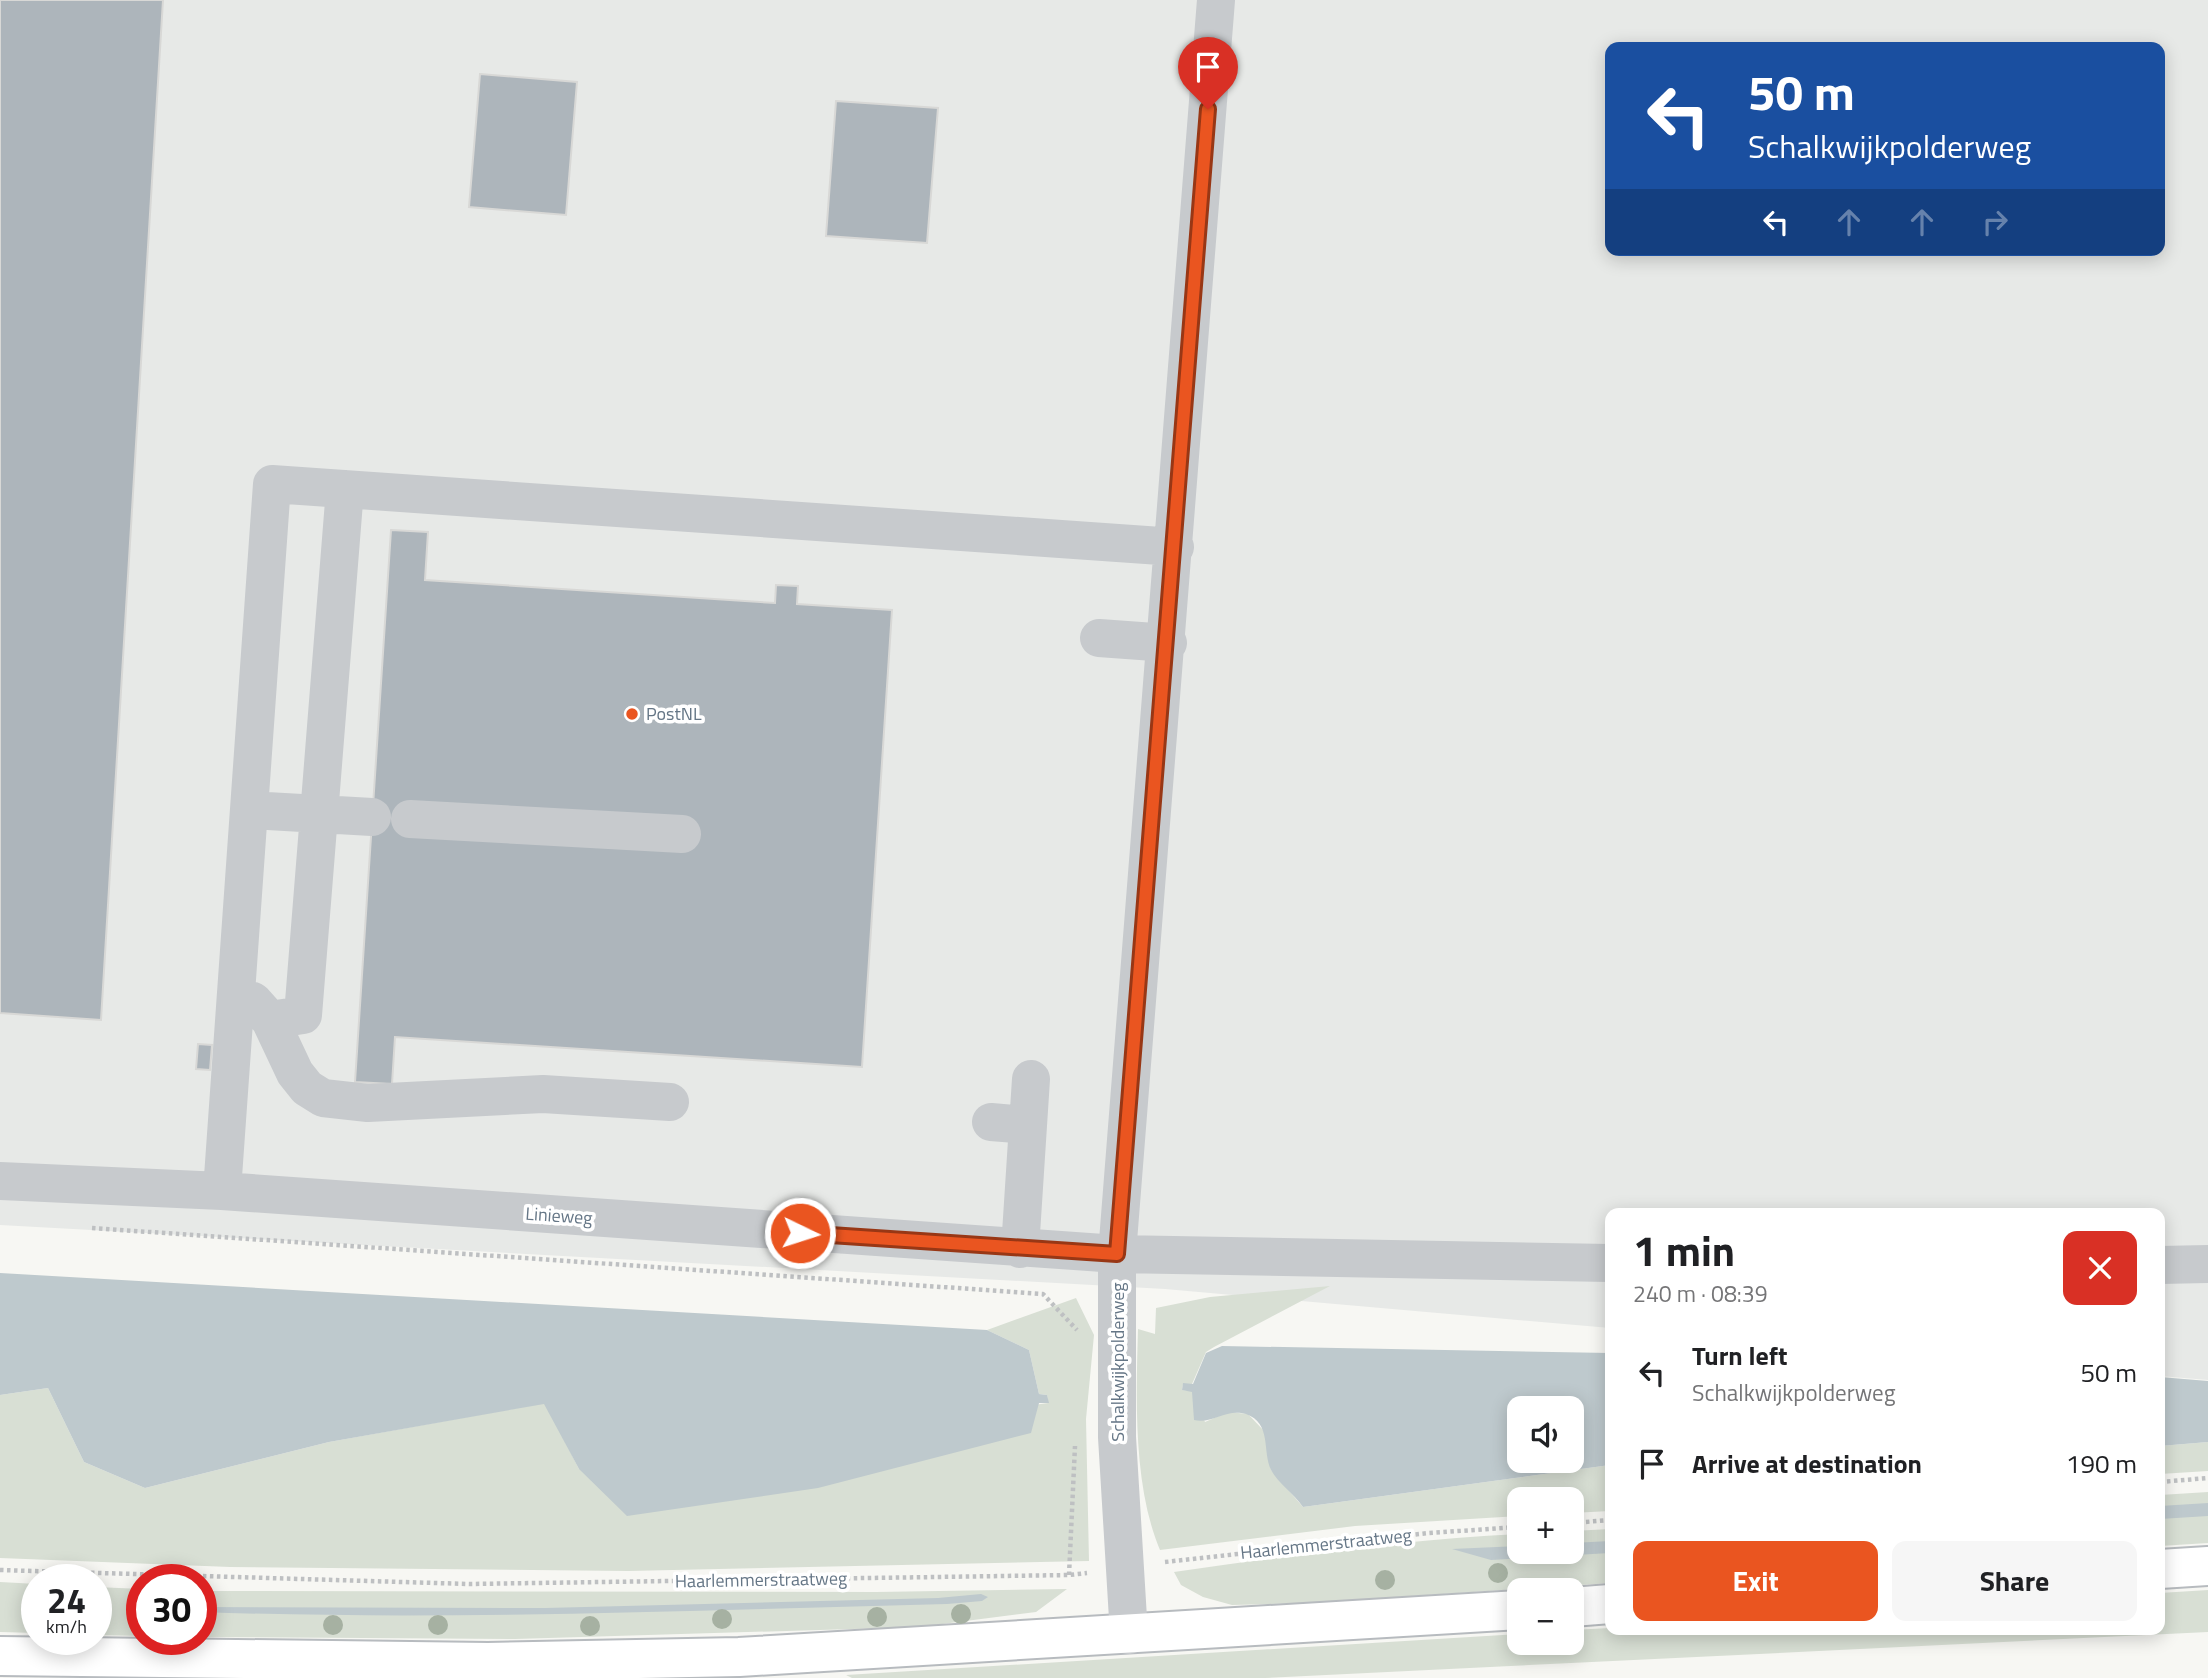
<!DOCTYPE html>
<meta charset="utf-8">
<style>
body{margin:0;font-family:"Titillium Web",sans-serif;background:#f6f6f6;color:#202124;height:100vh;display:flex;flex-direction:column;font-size:26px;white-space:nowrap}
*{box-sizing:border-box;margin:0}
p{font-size:23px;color:#757577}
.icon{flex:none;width:38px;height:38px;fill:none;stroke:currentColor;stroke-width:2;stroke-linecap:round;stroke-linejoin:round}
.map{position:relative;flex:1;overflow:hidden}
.drawer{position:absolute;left:1605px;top:1208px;width:560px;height:427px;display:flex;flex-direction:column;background:#fff;border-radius:14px;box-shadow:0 4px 18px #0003}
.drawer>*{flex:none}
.banner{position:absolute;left:1605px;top:42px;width:560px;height:214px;border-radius:14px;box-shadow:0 4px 18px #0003;background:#1a4fa0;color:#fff;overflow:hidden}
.fabs{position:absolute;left:1507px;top:1396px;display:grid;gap:14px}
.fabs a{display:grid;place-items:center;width:77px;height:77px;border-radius:14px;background:#fff;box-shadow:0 4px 18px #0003;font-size:35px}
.speed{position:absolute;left:21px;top:1564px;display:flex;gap:14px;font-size:35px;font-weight:700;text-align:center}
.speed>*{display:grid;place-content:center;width:91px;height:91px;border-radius:50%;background:#fff;box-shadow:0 4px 18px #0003;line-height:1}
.speed small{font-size:18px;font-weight:400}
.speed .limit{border:10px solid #d22;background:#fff;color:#111}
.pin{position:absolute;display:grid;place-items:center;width:60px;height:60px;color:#fff;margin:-72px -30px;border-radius:50% 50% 50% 0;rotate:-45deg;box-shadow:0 0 7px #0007}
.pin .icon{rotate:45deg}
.me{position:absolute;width:77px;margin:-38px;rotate:94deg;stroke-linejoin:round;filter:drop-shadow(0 0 5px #0008)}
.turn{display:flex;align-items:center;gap:24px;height:147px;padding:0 28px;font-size:32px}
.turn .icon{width:91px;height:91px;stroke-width:2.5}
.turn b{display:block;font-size:49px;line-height:60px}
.lanes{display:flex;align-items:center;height:66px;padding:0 28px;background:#0003;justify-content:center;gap:35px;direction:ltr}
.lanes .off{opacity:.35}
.round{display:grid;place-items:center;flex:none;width:74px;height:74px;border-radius:14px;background:#f6f6f6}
.headline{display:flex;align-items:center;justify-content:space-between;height:119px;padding:0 28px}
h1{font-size:42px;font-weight:700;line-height:52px}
.action{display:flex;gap:14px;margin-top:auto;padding:14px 28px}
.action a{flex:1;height:80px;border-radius:14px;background:#ea5520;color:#fff;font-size:28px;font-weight:700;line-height:80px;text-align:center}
.action a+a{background:#f6f6f6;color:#202124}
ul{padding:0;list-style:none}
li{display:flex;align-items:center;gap:21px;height:91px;padding:0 28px}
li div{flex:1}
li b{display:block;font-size:26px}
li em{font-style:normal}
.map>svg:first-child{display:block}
.built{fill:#e7e9e7;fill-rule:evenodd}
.green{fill:#d8dfd4}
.water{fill:#bec9cd;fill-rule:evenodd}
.building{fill:#adb5bb;stroke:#d8d8d6;stroke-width:2}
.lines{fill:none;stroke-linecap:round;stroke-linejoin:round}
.major-casing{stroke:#b7bbbf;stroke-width:42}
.path{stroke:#bec0c2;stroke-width:4.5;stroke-dasharray:3.5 3.5;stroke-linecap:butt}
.minor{stroke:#c7cacd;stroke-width:38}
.major{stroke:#fff;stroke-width:38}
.tree{fill:#a6b1a2}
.route-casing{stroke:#983715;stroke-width:18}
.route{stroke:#ea5520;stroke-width:12}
.poi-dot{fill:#ea5520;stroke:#fff;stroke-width:2.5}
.labels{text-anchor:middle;stroke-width:7;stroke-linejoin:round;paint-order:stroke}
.poi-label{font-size:18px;fill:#657686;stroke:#fff;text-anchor:start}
.street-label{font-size:18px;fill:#657686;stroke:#fff}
</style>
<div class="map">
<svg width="2208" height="1678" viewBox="0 0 2208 1678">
<rect width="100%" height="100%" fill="#f7f7f3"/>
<path class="built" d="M0,0H2208V1380L2160,1376V1213H1610V1328L1165,1289L0,1225ZM1610,47H2160V250H1610Z"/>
<path class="green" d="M1330,1286L1214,1347L1206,1352L1192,1384H1183L1182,1390L1192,1391L1205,1422L1228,1412L1248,1414L1265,1432L1271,1470L1303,1507L1610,1465V1511L1572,1513V1500H1519V1516L1355,1526L1160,1550C1133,1486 1136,1398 1138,1329L1155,1334L1156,1308L1210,1297Z
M1076,1298L1094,1335L1086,1419L1089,1561L628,1571L230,1567L0,1558V1395L48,1388L84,1462L145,1488L329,1442L545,1403L579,1469L1048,1403L1047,1395L1039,1394L1029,1350L987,1330Z
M2208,1442V1471L2160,1474V1446Z
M2208,1492V1543L2160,1546V1495Z
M1610,1529V1583L1307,1603L1232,1605L1203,1597L1181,1585L1174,1572C1289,1555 1403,1540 1519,1534V1552H1572V1531Z
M0,1582L37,1584V1633L0,1632Z
M96,1587L142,1589V1636L96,1635Z
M1067,1589L1036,1612L919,1627L515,1639L201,1637V1591L876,1592Z
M2208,1590V1632L1265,1678H852L846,1675L1519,1634V1643H1572V1630L1610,1628L2160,1629V1593Z"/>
<path class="water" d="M0,1273L987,1330L1029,1350L1039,1394L1047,1395L1049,1403H1039L1031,1433L818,1488L627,1516L579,1469L544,1404L329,1442L145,1488L84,1462L48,1388L0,1395Z
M1222,1346L1610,1353V1465L1303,1507C1294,1494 1278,1483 1271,1470C1262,1451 1272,1423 1246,1414C1226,1408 1213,1424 1194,1420L1192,1392L1182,1390L1183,1383L1193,1384L1206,1353ZM1519,1409H1572V1461H1519Z
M2160,1377L2208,1381V1442L2160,1446Z
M2208,1503V1516L2160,1519V1506Z
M1610,1541V1553L1491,1560L1452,1549L1519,1546V1552H1572V1543Z
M981,1594L988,1597L982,1601L947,1604C699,1610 450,1621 201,1612V1607L545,1608L938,1598Z"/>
<path class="building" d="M0,0H163L101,1020L0,1013Z
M480,74L577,82L566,215L469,207Z
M836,101L938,108L927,243L826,236Z
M391,530L428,532L425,580L775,603L776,585L798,586L797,604L892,610L862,1067L395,1037L392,1084L355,1082Z
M198,1044L212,1045L210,1070L196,1069Z"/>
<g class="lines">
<g class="major-casing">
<path id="major" d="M2160,1569L2208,1566
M1572,1607L1610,1604
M0,1656L488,1662L739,1657L1519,1610"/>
</g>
<path class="path" d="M92,1228L1043,1294L1077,1330
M2160,1482L2208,1478
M1572,1523L1610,1520
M1165,1562L1429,1533L1519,1527
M0,1570L469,1584L1069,1575L1087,1573
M1069,1575L1075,1446"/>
<path class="minor" d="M1099,638L1168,643
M249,810L372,817
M410,819L682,834
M253,1001L270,1020L295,1073L307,1088L323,1098L368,1103L543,1094L670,1102
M270,1020L303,1015L345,489
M991,1122L1028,1125
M0,1181L222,1191L1117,1254L1610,1263
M222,1191L272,484L1175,547
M1020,1249L1031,1079
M2160,1265L2208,1264
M1129,1635L1117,1437V1254L1216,0"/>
<use href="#major" class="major"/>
</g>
<g class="tree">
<circle cx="1498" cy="1573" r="10"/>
<circle cx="1385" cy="1580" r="10"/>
<circle cx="961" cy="1614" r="10"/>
<circle cx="877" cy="1617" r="10"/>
<circle cx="722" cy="1619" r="10"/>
<circle cx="333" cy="1625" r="10"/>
<circle cx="438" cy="1625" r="10"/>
<circle cx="590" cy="1626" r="10"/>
</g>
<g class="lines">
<g class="route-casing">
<path id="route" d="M800,1233L1117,1254L1208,109"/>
</g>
<use href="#route" class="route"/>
</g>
<circle class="poi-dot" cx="632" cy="714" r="7"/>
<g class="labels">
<g class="poi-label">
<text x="646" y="720">PostNL</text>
</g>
<g class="street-label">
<text transform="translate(559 1216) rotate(4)" y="6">Linieweg</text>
<text transform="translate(1118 1362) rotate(-90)" y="6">Schalkwijkpolderweg</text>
<text transform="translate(1326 1544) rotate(-6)" y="6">Haarlemmerstraatweg</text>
<text transform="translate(761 1580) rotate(-1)" y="6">Haarlemmerstraatweg</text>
</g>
</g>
</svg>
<div class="fabs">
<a><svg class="icon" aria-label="sound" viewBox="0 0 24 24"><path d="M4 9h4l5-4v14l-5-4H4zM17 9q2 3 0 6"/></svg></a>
<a>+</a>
<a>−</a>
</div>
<div class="speed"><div>24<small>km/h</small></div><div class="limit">30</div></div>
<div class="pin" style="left:1208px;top:109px;background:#d93025"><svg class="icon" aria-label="arrive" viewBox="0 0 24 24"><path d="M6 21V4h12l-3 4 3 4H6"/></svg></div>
<svg class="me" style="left:800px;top:1233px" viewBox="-20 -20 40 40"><circle r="17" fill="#ea5520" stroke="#fff" stroke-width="3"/><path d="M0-11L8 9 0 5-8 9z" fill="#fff"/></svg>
<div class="banner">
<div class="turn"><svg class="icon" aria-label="left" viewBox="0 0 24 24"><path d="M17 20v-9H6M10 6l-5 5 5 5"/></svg><div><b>50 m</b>Schalkwijkpolderweg</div></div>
<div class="lanes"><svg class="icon" aria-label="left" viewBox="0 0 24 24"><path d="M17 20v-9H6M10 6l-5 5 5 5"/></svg><svg class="icon off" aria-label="ahead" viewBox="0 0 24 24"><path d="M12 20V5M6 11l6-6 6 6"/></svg><svg class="icon off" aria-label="ahead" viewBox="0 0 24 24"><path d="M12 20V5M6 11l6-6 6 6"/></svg><svg class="icon off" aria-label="right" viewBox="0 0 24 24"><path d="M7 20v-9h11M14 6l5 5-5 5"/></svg></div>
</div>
<section class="drawer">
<div class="headline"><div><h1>1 min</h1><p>240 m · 08:39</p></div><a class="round" style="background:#d93025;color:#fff"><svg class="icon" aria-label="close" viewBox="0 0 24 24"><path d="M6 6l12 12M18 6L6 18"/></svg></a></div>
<ul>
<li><svg class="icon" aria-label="left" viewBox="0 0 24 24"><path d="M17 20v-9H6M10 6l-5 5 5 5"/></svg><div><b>Turn left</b><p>Schalkwijkpolderweg</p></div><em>50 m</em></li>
<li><svg class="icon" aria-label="arrive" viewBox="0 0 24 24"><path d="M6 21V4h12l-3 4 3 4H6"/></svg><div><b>Arrive at destination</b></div><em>190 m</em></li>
</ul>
<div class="action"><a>Exit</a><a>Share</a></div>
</section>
</div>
